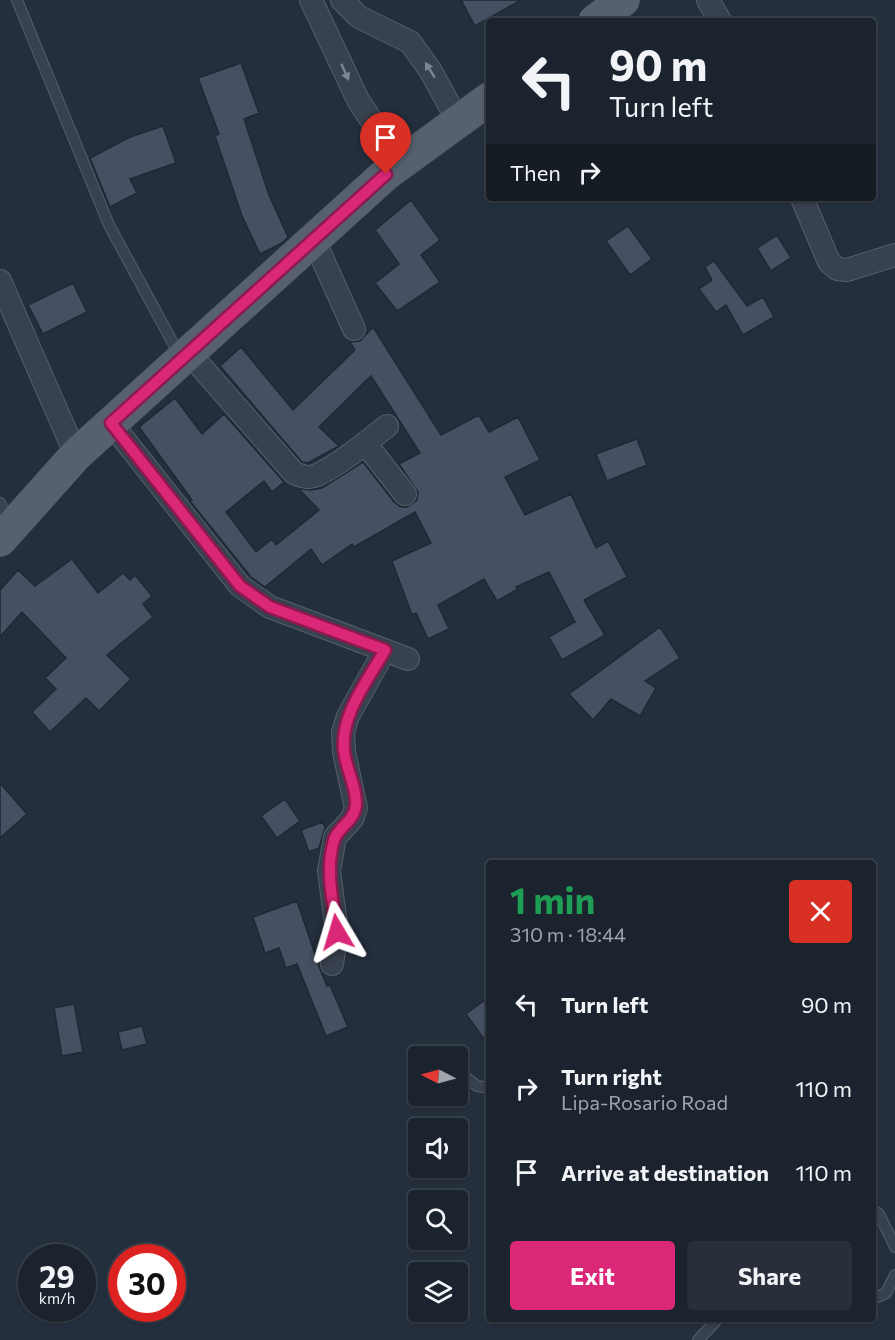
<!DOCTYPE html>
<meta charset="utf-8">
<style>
body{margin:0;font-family:Commissioner,sans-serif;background:#282f3a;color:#f1f3f6;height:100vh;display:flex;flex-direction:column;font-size:22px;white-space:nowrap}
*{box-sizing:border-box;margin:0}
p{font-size:20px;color:#a0a4aa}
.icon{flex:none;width:33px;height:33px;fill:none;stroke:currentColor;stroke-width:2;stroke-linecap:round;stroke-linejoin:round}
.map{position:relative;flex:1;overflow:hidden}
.panel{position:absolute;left:486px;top:860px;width:390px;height:462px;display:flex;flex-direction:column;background:#1b232e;border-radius:6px;box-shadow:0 2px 4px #0004,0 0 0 2px #39404a}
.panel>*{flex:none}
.hud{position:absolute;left:486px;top:18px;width:390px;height:183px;border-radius:6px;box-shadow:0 2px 4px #0004,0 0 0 2px #39404a;background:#1b232e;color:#f1f3f6;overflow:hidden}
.needle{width:39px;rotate:276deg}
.controls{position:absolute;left:408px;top:1046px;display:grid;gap:12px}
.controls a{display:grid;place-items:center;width:60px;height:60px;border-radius:6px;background:#1b232e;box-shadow:0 2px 4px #0004,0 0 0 2px #39404a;font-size:30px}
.speed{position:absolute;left:18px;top:1244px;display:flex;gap:12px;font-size:30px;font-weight:700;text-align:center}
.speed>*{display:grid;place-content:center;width:78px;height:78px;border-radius:50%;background:#1b232e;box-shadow:0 2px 4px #0004,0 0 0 2px #39404a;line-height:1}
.speed small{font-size:15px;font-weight:400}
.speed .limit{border:9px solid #d22;background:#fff;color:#111}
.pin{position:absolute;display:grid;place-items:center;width:51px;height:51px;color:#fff;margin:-62px -26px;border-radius:50% 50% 50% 0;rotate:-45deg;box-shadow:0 0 6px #0007}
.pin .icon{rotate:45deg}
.me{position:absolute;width:66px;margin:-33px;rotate:353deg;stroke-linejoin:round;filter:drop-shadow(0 0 4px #0008)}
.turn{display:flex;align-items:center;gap:21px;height:126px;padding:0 24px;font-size:27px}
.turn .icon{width:78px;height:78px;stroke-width:2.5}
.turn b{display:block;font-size:42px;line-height:51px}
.then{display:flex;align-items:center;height:57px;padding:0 24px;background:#0003;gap:12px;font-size:22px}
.round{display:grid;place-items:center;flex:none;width:63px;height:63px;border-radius:6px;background:#282f3a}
.headline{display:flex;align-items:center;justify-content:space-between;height:102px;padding:0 24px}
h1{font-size:36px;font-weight:700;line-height:45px;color:#1e9e55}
.cta{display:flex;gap:12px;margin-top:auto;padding:12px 24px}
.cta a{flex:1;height:69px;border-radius:6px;background:#db2777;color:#fff;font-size:24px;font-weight:700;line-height:69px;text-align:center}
.cta a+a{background:#282f3a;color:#f1f3f6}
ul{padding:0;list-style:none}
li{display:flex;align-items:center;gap:18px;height:84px;padding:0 24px}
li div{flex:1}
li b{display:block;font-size:22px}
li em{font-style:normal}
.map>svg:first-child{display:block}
.building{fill:#455162;stroke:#1f2835;stroke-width:1.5}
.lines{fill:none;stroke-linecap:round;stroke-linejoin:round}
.service-casing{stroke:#565f6c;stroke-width:12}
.minor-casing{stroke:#565f6c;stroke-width:24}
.primary-casing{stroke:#414a57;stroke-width:34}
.service{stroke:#38414e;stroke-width:10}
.minor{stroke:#38414e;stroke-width:22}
.primary{stroke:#56606e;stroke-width:33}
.oneway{fill:#7c8592}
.route-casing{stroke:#8e194d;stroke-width:15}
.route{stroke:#db2777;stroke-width:10}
</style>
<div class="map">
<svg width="895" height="1340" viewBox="0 0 895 1340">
<rect width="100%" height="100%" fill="#242f3e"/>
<path class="building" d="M461,0H521L475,26Z
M241,63L259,113L244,119L269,195L288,237L282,243L260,254L242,216L215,136L219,134L198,78Z
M163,126L176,163L130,179L137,193L110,207L90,158L130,137Z
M411,200L440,240L421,255L440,282L397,311L375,283L399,264L375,230Z
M628,226L652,259L630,275L606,241Z
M777,235L791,258L771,271L757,248Z
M714,261L747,306L763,297L774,317L743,335L726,305L716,312L699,289L712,280L705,267Z
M73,283L87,312L43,334L28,305Z
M373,327L441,435L479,415L489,432L518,417L540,460L505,477L525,515L571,494L596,548L608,541L627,577L584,600L605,635L562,660L549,637L575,622L549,572L516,587L518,589L497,601L484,579L438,605L449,629L428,639L416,613L412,615L392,561L431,543L415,512L354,547L352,544L322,565L311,549L265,587L251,577L190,501L192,500L139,427L175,398L202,434L224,414L284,482L272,492L264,481L226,512L256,552L272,539L276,545L319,510L299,489L311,490L322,488L363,462L394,502L401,507H407L417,500L418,492L399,464L420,453L371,376L319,427L339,446L308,463L302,462L220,366L241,347L293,410L355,350L350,342L360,341Z
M637,439L647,465L607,481L596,454Z
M72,559L98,593L123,573L130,580L135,575L152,596L143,604L153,617L107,655L131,679L99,711L86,698L50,732L32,712L56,689L45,678L66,658L22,612L0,637V590L18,570L35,586Z
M660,627L680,658L645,681L656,688L640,716L611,699L593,720L569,694Z
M0,783L27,814L0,838Z
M285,799L300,821L277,838L261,816Z
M323,822L325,828L319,848L309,852L301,830Z
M297,901L320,969L327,986L330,985L348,1027L326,1036L297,964L286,968L279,948L265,953L253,917Z
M489,997V1046L466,1014Z
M74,1004L83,1052L62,1056L54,1008Z
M142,1026L147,1044L122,1050L118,1032Z"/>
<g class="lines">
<g class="service-casing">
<path id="service" d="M17,0L109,225L180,356
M0,503L10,524
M435,1055L436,1056
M458,1071L477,1086L489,1088
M873,1210L879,1214L895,1247
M873,1299L886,1293L895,1275
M698,1340L719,1318"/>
</g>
<g class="minor-casing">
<path id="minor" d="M311,0L358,100L400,164
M342,0L359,17L410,42L430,70L458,121
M708,0L720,21
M802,198L829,262L837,269L847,270L895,255
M314,240L354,329
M0,281L76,455
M189,353L294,473C302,476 308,479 317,475C338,466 368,441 387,426
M111,423L240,586L270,607L408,659
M365,443L405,494
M332,964L337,932L329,871L335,837L352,819L356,808L344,752L343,732L348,716L385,650"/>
</g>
<g class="primary-casing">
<path id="primary" d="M595,21L623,0
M0,540L76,455L386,174L489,99"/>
</g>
<use href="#service" class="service"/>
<use href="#minor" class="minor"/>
<use href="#primary" class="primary"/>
</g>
<defs><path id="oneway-solid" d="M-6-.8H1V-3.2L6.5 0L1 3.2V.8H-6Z" transform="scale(1.5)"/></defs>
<g class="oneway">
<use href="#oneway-solid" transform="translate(430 70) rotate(-122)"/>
<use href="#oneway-solid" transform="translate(345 72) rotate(66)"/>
</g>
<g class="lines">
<g class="route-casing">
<path id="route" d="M337,932C333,901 325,870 334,840C339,826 354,822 356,805C357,787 346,769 344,751C340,715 368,680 385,650L270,607L240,586L111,423L386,174"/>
</g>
<use href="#route" class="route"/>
</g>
</svg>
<div class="controls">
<a><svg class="needle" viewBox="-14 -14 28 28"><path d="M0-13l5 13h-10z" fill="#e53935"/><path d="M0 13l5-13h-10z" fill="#a0a4aa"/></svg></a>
<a><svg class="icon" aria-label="sound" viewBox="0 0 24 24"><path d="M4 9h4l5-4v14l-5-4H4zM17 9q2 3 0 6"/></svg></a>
<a><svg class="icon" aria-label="search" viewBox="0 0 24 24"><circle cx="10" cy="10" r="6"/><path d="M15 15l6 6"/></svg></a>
<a><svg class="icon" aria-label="layers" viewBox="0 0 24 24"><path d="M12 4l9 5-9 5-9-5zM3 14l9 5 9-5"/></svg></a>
</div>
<div class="speed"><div>29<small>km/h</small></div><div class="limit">30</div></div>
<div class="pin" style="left:386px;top:174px;background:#d93025"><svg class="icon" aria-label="arrive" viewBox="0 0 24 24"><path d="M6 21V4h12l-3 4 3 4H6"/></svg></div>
<svg class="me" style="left:337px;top:932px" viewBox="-20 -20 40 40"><path d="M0-17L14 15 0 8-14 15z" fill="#db2777" stroke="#fff" stroke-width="4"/></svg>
<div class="hud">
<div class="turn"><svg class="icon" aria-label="left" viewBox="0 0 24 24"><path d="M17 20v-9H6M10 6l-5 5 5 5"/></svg><div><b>90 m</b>Turn left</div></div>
<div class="then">Then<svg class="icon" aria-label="right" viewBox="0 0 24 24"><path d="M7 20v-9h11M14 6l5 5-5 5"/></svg></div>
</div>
<section class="panel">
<div class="headline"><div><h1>1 min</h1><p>310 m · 18:44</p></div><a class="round" style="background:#d93025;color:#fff"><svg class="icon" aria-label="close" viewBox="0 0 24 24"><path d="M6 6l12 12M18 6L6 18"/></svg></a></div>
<ul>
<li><svg class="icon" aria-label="left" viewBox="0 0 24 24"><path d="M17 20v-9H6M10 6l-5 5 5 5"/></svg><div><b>Turn left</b></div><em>90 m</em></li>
<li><svg class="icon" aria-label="right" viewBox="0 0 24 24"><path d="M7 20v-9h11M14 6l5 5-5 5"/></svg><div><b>Turn right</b><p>Lipa-Rosario Road</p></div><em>110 m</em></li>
<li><svg class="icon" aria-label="arrive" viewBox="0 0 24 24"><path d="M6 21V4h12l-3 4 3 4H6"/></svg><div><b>Arrive at destination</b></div><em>110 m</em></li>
</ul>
<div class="cta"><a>Exit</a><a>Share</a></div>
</section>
</div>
